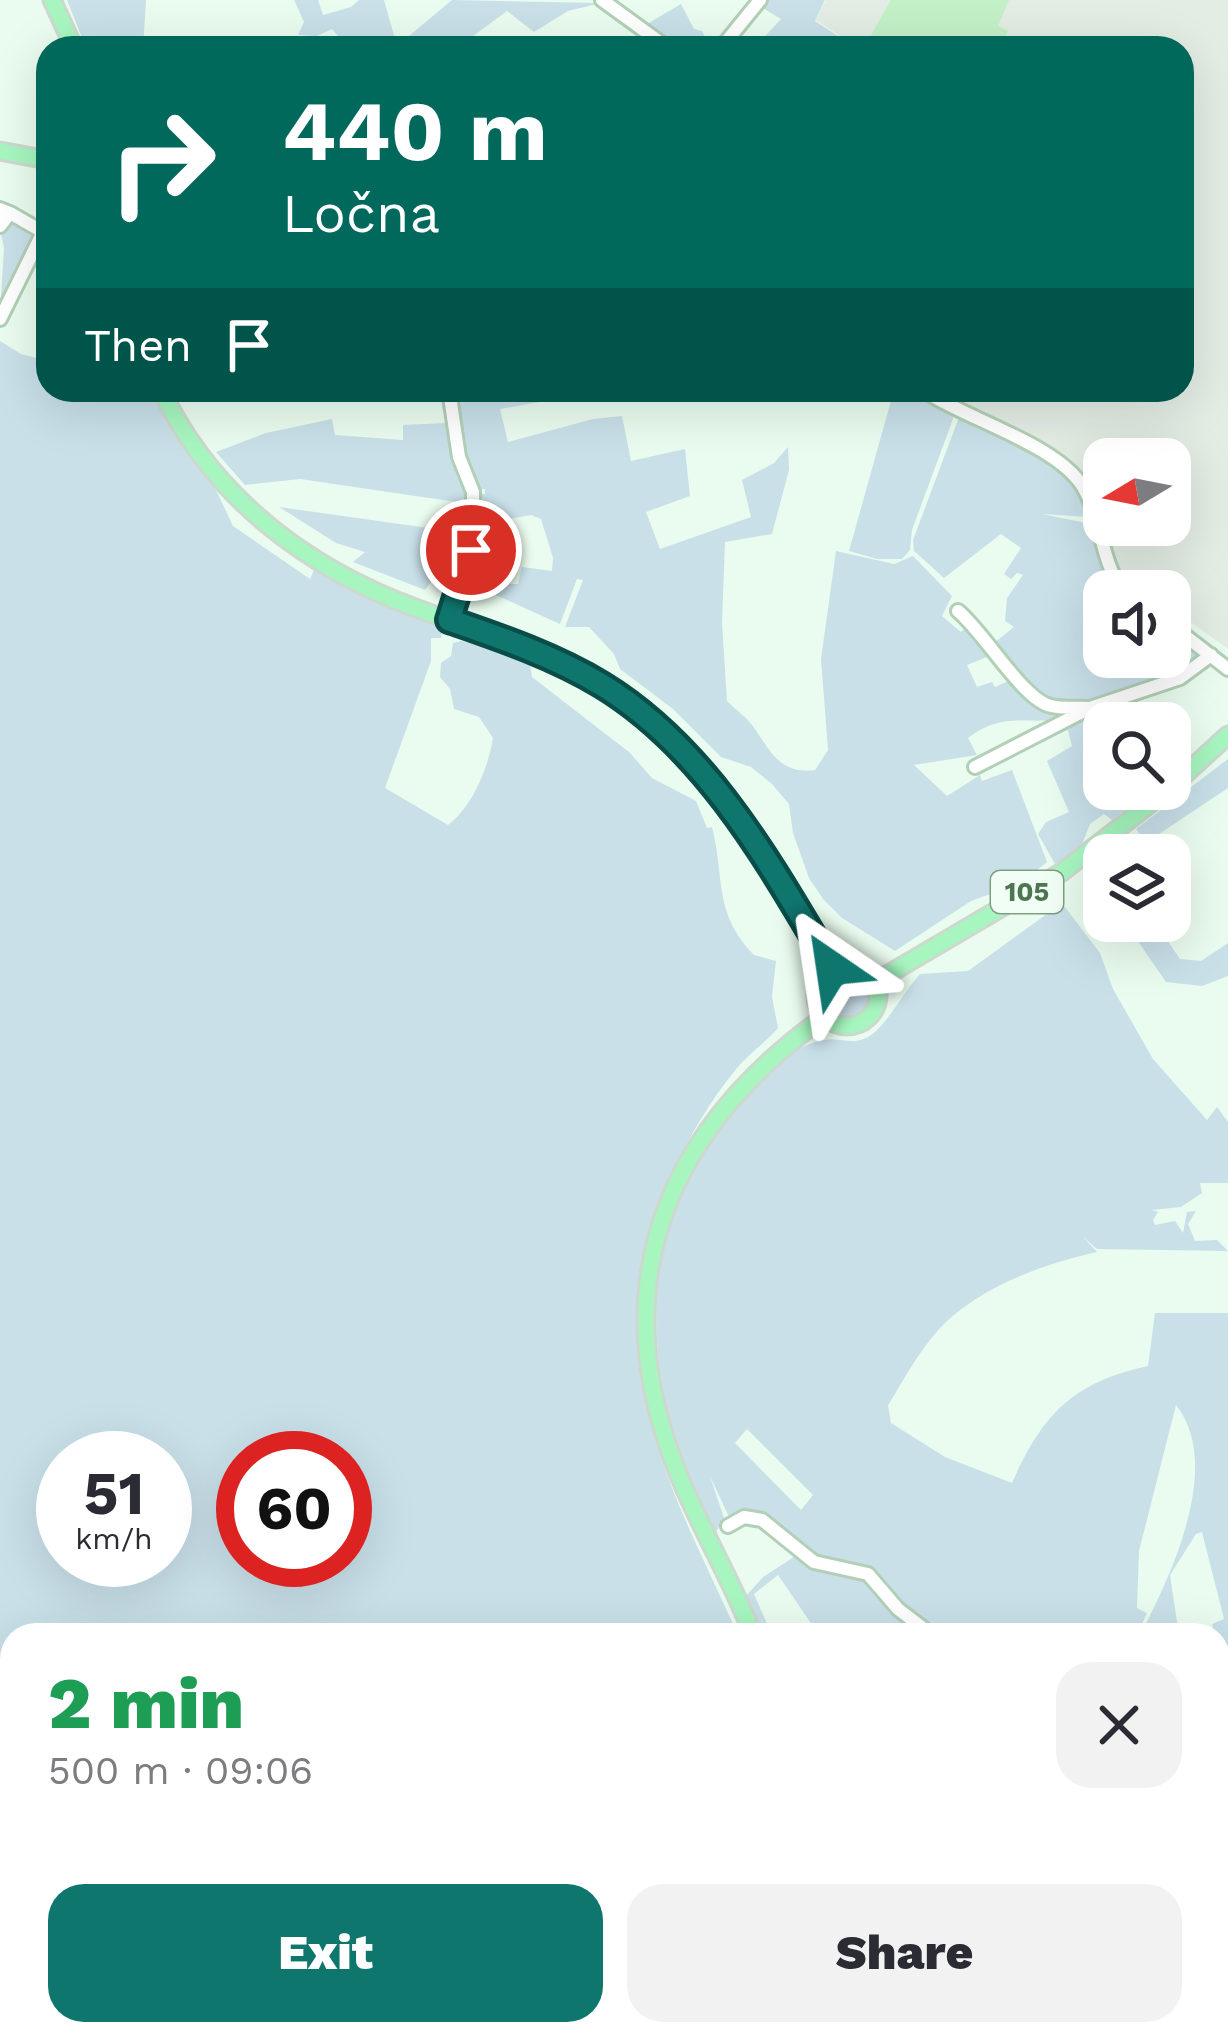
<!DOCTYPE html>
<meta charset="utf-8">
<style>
body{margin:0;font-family:"Work Sans",sans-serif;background:#f2f2f3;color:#2b2b33;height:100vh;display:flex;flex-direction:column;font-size:45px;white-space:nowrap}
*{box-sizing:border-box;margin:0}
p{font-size:39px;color:#7c7c81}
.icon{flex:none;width:66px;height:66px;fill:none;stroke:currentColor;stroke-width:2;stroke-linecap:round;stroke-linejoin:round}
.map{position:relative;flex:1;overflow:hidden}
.sheet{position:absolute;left:0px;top:1623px;width:1230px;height:423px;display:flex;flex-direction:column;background:#fff;border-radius:36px 36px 0 0;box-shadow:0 12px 48px #0002}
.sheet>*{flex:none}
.top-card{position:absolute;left:36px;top:36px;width:1158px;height:366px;border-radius:36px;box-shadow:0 12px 48px #0002;background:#00695c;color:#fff;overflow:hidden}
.needle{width:78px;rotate:260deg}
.buttons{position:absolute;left:1083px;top:438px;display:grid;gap:24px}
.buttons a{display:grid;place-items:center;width:108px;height:108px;border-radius:24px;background:#fff;box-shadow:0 12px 48px #0002;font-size:60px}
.speed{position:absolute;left:36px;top:1431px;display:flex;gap:24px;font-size:60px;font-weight:700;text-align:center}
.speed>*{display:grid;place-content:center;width:156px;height:156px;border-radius:50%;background:#fff;box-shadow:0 12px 48px #0002;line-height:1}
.speed small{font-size:30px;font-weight:400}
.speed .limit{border:18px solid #d22;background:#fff;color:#111}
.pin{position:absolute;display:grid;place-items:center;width:102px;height:102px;color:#fff;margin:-51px;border:6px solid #fff;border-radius:50%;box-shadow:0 3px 12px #0007}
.me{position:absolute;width:132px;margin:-66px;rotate:328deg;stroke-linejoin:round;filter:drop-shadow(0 0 9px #0008)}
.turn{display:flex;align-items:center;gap:42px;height:252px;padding:0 48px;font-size:54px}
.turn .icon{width:156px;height:156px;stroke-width:2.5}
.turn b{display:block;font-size:84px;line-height:102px}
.then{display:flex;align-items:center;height:114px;padding:0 48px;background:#0003;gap:24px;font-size:45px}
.round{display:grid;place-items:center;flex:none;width:126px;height:126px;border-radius:36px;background:#f2f2f3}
.summary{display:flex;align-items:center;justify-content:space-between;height:204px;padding:0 48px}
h1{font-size:72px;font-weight:800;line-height:90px;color:#1e9e55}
.action{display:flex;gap:24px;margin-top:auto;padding:24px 48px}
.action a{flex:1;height:138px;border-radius:36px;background:#0f766e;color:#fff;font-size:48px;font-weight:800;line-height:138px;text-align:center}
.action a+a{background:#f2f2f3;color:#2b2b33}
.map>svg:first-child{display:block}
.residential{fill:#dcf5e2}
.industrial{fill:#e3ede4;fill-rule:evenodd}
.green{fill:#c9e0e9;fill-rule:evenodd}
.building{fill:#c3f0c7}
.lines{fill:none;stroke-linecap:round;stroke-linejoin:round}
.minor-casing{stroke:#b2d0b7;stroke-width:18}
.major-casing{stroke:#cdd9ce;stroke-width:21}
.minor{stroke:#fff;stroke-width:12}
.major{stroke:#a7f6c0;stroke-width:15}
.route-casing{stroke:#0a4d48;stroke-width:30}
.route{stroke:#0f766e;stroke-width:21}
.labels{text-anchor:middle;stroke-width:9;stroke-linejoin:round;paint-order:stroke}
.shield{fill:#f1fef5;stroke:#7f9f82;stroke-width:3}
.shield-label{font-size:27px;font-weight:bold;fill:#4e7650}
</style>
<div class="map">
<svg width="1228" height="2044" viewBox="0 0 1228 2044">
<rect width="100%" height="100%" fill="#eafcef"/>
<path class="residential" d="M1228,1715V2044H935L934,2034H1218V1717Z"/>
<path class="industrial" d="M826,0H1228V649L1170,607V591H1134L1125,580L1089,492L1007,426L931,390H1182V48H837L843,38L816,20ZM1104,459H1170V525H1104Z"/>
<path class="green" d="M67,0H146L143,48H86Z
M294,0H318L323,15L351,7L359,0H384L397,46L452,0L601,3L568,11L534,32L507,11L457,48H348L332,29L317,36L298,35L304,22Z
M763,0H825L815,21L841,38L835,48H754L781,19L761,7Z
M681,4L694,29L702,31L711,48L681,43L672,48L647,24Z
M9,217L36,231L0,313L4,248L0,228Z
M0,341L21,354L48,361V390H149L173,433L215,488L233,526L310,579L315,568L443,625L441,638H431V661L385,788L448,825C473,806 488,768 493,738L479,717L454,709L450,689L440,677L441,663L451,656L453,643L461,641L529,657L532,677L629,752L652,778L696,801L707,828L712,827C725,879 713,912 754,955L776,961L772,997L778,1028C764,1044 746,1056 733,1073C650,1177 618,1314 656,1442C676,1508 710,1572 738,1635H12V2034H87L74,2044H0ZM63,1458H165V1560H63ZM243,1458H345V1560H243Z
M451,390H609L500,409L508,442L593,419L622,416L631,461L685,449L690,496L646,512L660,549L751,517L742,480L774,463L788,447L789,470L772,534L725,542L722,623L727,701C736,710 748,718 755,729C772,754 781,774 815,770L828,750L821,659L836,551L894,564L913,556L952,596L942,616L961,632L968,626L995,654L967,665L977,687L992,682L995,687L1013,679L1035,702L1076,709C1045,735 1011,704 968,738L977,755L914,765L947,796L980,775L982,781L1012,770L1047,862L1021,883L971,901L895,951L842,918L823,899L809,878L793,833L789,804L772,784L751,767L721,757L673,709L620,669L614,654L589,627H565L583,580L577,579L560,624L496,595L472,592L479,570L485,564L499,566L504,584H518L522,567L552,571L553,558L541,519L531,515L475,525L476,495L485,494V489L476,490L464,467Z
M894,390H917L952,413L953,419L912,530L910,550L902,559H877L849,551Z
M445,406H450L470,504L300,479L245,485L216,452L266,433L332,419L335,435L403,440V425L445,423Z
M959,417L1038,455L1075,481L1089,517L1042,514L1091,524L1119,591H1104V657H1170V631L1200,654L1199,664C1161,679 1073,727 1036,696C1020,682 1007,660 994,643L1014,627L1005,621L1007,598L1023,575L1017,573L1011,579L1004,574L1021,548L1001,534L944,578L914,551L913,540Z
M279,507L464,533L458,575L439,571L425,590L353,562L365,552L336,543Z
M1131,699L1141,723H1104V789H1150L1112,820L1104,814L1090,824L1081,847L1055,864L1038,834L1046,822L1069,812L1047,761L1072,746L1067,727L1073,722Z
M1228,759V788L1144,844L1139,855H1126L1141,836L1136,829Z
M1062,903L1100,953L1113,989L1153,1059L1207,1120L1217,1107L1228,1122V1183H1200L1202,1193L1181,1207L1152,1210L1158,1212L1153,1220L1155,1225L1175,1221L1183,1233L1187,1212L1196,1211L1188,1224L1195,1241L1217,1240L1228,1251L1097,1249L1083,1237L1097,1252C1039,1265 967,1291 930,1340C914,1360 902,1383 888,1405L891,1423L945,1457L1012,1483C1043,1413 1074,1382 1148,1366L1155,1313H1228V1727H1218V1697L1228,1694L1212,1624L1224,1619L1202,1532L1196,1534L1170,1575L1179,1635H1140C1170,1578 1224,1465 1176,1405L1139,1551L1137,1608L1147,1613L1137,1635H935L916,1623L876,1577L826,1564L783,1532L728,1515L710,1476L724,1518L715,1534C641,1394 623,1220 743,1098C755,1085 768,1068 782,1059C792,1052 812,1041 824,1040C840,1037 851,1046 868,1037C885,1028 905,990 920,974L968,971ZM747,1429L813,1495L801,1510L735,1443Z
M1124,921H1154L1180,959L1201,961L1228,943V976L1202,986L1166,982Z
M829 997a20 20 0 1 1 40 0a20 20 0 1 1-40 0Z
M800,1553L867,1576L928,1635H819L778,1575L754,1594L772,1635H761L745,1597L763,1577Z
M90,2034H287L299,2044H86Z
M299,2034H538L541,2044H306Z"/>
<path class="building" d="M891,0H1009L998,26L1008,31L1002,43L992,39L988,48H864Z"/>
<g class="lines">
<g class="minor-casing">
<path id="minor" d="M602,0L668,48
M721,48L760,0
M0,209L10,213L0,226
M0,319L43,232L10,213
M923,390C965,419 1057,444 1083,487C1102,519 1100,560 1123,591
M958,611C984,632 1023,700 1051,706C1063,709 1077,707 1089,708
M449,620L469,560L473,528V492L459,457L449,390
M1170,624L1228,669
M975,767L1090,708L1180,678L1211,655
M728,1526L744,1517L762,1520L814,1562L868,1574L898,1609L932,1635
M1218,1730L1228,1731
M1218,1805H1228
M1218,1903L1228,1905
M1218,1973L1228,1968
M296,2034L310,2044
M927,2034L928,2044
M1128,2034L1130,2044
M1163,2034L1166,2044
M1195,2034L1197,2044
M736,2044L744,2034"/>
</g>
<g class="major-casing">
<path id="major" d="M52,0L74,48
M0,151L48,160
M161,390C213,498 308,569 418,609C481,632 547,650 604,686C708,752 771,864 832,968
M1170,788L1228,735
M816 995a31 31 0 1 1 62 0a31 31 0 1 1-62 0Z
M875,982L1062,872L1169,789
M753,1635C729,1573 692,1515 670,1452C606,1270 674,1125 824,1017
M849,2034L850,2044"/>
</g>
<use href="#minor" class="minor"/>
<use href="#major" class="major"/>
</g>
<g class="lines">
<g class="route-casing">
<path id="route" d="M471,550L449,620C501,638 554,656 602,685C707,749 770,864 832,968"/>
</g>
<use href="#route" class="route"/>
</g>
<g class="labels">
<rect class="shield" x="991" y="871" width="72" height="42" rx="9"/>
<g class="shield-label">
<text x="1027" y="901">105</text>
</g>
</g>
</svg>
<div class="buttons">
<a><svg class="needle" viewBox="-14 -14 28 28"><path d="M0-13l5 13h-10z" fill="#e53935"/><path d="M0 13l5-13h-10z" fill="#7c7c81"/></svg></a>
<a><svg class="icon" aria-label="sound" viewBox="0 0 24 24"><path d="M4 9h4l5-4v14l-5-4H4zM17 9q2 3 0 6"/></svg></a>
<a><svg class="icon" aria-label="search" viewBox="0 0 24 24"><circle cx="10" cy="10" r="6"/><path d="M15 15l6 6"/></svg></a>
<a><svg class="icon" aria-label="layers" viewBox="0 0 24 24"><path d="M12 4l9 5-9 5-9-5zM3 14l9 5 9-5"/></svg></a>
</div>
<div class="speed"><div>51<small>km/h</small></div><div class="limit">60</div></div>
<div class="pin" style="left:471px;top:550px;background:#d93025"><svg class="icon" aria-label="arrive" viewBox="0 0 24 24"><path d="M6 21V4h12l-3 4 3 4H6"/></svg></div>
<svg class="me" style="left:832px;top:968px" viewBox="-20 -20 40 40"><path d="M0-17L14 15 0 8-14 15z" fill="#0f766e" stroke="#fff" stroke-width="4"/></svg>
<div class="top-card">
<div class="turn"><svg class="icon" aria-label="right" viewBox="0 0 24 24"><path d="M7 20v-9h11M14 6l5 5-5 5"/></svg><div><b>440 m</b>Ločna</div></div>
<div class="then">Then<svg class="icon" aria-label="arrive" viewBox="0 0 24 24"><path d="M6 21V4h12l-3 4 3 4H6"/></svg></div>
</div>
<section class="sheet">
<div class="summary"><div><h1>2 min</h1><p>500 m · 09:06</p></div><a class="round"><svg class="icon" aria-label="close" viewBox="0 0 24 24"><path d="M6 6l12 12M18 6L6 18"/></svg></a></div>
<div class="action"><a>Exit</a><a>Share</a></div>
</section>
</div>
